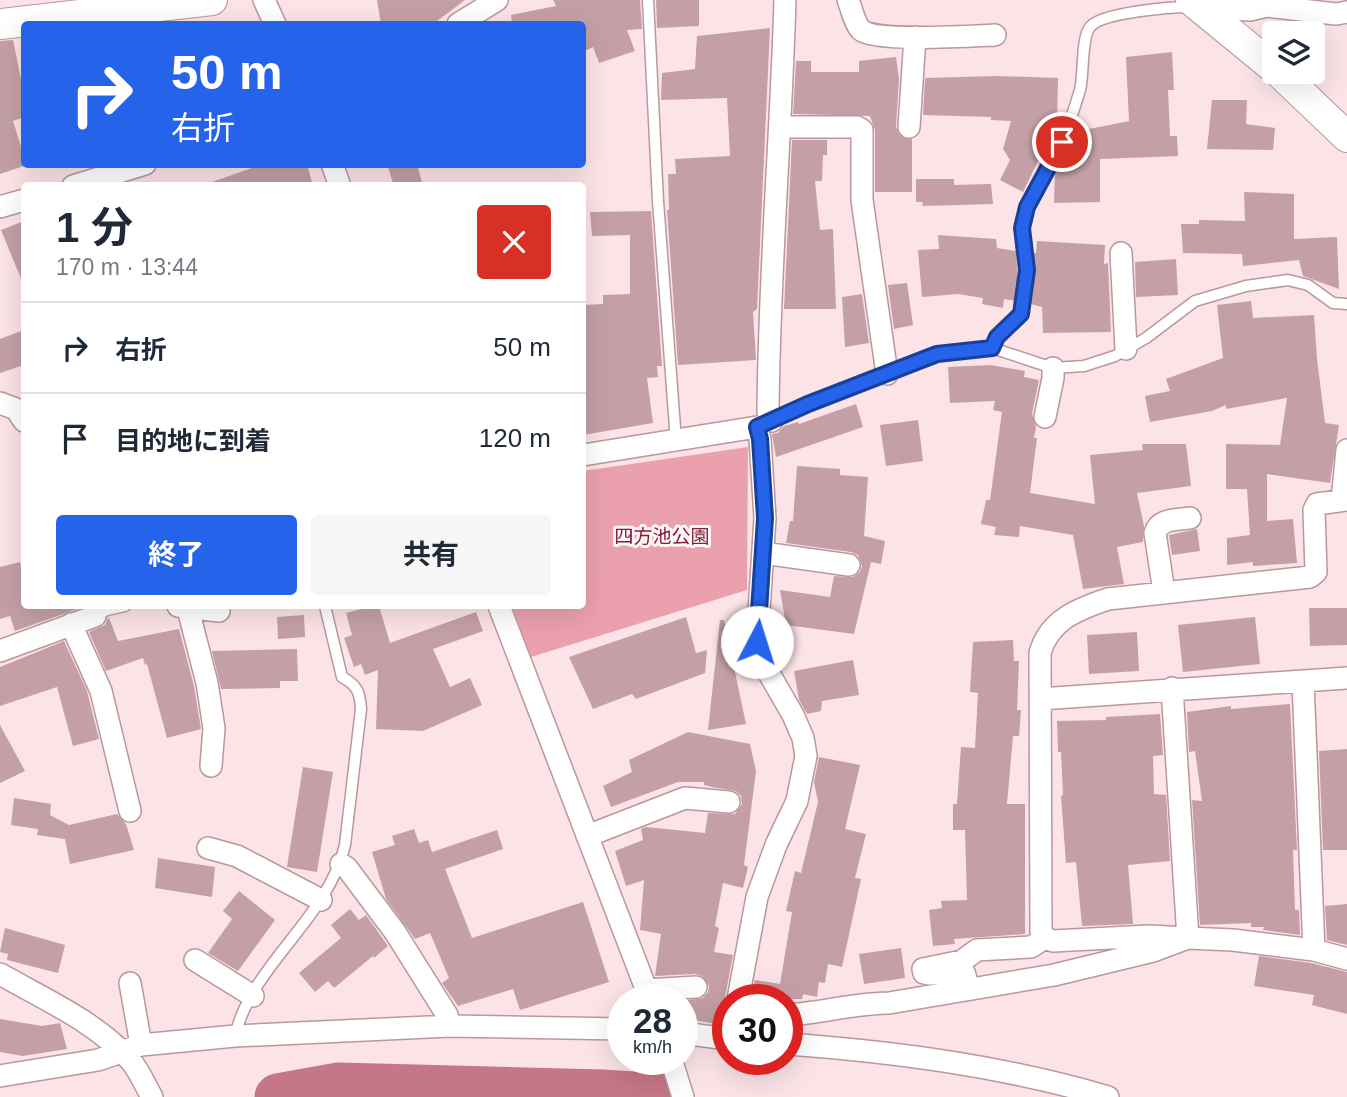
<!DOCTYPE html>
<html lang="ja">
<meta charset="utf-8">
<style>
body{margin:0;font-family:Helvetica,"Noto Sans JP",sans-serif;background:#f6f6f7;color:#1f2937;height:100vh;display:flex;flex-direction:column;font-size:26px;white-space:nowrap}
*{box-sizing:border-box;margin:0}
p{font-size:23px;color:#747a83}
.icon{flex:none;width:38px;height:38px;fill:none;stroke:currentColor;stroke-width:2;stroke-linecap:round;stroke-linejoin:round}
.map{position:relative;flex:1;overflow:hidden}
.drawer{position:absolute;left:21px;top:182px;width:565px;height:427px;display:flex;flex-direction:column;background:#fff;border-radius:7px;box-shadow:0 7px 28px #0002}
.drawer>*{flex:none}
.hud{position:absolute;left:21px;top:21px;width:565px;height:147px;border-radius:7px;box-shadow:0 7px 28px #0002;background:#2563eb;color:#fff;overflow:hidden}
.fabs{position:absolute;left:1262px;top:21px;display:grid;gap:14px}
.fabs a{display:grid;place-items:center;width:63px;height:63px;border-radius:7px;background:#fff;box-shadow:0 7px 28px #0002;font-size:35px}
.speed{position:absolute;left:607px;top:984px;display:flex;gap:14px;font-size:35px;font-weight:700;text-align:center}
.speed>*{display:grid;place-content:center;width:91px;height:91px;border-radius:50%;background:#fff;box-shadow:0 7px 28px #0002;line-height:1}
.speed small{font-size:18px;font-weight:400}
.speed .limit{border:10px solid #d22;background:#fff;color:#111}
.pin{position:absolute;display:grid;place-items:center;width:60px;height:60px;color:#fff;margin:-30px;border:4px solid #fff;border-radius:50%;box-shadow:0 2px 7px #0007}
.me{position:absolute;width:77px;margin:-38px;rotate:5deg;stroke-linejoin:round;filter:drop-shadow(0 0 5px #0008)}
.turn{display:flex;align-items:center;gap:24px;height:147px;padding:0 35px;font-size:32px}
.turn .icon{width:91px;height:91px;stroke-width:2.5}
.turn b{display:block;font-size:49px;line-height:60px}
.round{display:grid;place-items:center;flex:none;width:74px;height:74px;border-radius:7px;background:#f6f6f7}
.head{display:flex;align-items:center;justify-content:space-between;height:119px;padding:0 35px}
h1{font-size:42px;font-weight:700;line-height:52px}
.primary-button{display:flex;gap:14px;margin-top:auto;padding:14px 35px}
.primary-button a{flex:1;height:80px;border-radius:7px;background:#2563eb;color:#fff;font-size:28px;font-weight:700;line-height:80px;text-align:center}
.primary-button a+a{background:#f6f6f7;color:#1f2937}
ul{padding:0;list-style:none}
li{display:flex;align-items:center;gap:21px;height:91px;padding:0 35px;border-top:2px solid #e0e1e3}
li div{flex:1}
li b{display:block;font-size:26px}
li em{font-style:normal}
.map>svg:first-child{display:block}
.green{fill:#eba0ae}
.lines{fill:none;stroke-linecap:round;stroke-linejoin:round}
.river{stroke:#c67787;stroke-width:47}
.building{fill:#c4a0a6}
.lane-casing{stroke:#ba979d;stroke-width:13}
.street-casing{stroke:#ba979d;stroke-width:24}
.secondary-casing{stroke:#ba979d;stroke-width:32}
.lane{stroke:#fff;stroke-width:10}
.street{stroke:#fff;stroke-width:21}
.secondary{stroke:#fff;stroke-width:30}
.route-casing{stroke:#184099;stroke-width:18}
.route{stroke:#2563eb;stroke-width:12}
.labels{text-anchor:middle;stroke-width:6;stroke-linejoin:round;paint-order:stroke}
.park-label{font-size:19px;fill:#7f203d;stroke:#fdf5f6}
</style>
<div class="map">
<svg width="1347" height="1097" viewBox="0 0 1347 1097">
<rect width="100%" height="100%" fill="#fbe3e7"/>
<path class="green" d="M748,447L747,590L531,657L512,606H583V471Z"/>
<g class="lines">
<path class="river" d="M278,1097L339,1086L602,1093L665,1097"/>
</g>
<path class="building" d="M377,0H465L433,24H381Z
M553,0H640L642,29L627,30L635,51L599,63L593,47L583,52V24H512L511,15L556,6Z
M656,0H699V26L657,28Z
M770,28L757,309L753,312L756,360L678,365L667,210H669L668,174H676L675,159L730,156L727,98L661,100L662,73L695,69L697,36Z
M13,40L24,94V117L13,121L24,156V164L27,165L0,174V41Z
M1172,52L1174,90H1168L1170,136H1177L1178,156L1100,159V202L1054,203L1055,169L1074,132L1129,121L1126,57Z
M896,57L899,79L896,127L901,137L912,139V192H875V130L870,116L793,114L796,61H811V72H859V61Z
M997,76L1058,78L1057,122L1023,192L1000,180L1010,160L1003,149L1011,121L991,120V117L923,115L925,78Z
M1212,100H1247L1246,124L1275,128L1273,150L1207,149Z
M792,140H827V155H823L822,181H815L820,230L833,229L836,309H784Z
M263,164H307L313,186H212V182Z
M387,164H417L423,186H394Z
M916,179H954V185L991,184L993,204L922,206L923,202H916Z
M1244,192L1294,194V239L1337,237L1339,289L1303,276L1299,260L1243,266L1242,254L1183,253L1181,224H1199V220L1245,221Z
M651,211L662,366H657L658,377L647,378L653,423L583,435V305L603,304V295L630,294V235L592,236L590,212Z
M24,221V286L1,230Z
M938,235L996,239L997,248L1016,251L1018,286L1016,301L1004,299L1003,308L982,304L983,298L958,294L922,297L918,250L939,249Z
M1037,241L1105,245L1104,264L1108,263L1111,332L1043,333L1042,307L1031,304L1034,286L1032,253H1036Z
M1176,259L1178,295L1136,297L1135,262Z
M907,283L913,325L894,329L888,285Z
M862,294L869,343L845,347L842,297Z
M1251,301L1253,318L1314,315L1317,359L1325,423L1339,425L1330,483L1267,474V521L1293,519L1297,563L1253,566V562L1227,565V538L1250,535L1247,489H1226V444L1280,445L1287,398L1226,409V405L1212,411L1150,422L1145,396L1170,391L1166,379L1223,358L1217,305Z
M24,330V365L0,373V339Z
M990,365L1025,371L1024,377L1039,380L1032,414L1036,427L1034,438H1037L1030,493L1095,504L1090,455L1143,450L1142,444H1186L1191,486L1137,493L1144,526L1143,542L1117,547L1124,584L1083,589L1073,535L1020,526L1019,537L994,535L996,527L981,524L986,500H990L1002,412L993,410L995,401L950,403L948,367Z
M856,404L863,427L776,457L772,434L778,433L784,426L798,422L799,424Z
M918,420L923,461L886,466L880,425Z
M797,466L840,469V475L868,477L864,536L885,541L881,564L871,562L854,634L786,625L780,590L830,597L834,576L853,577L860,572L862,566L858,555L851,552L786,543L790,521H793Z
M1197,529L1200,551L1172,555L1169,535Z
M20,562L24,579V606H86L15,631L10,616L0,619V567Z
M373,606H379L390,643L476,612L483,631L433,649L450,687L470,678L482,705L423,731L376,729L378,670L365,675L361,664L354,667L344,638L352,635L346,613Z
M1309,608H1347V645L1310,646Z
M304,615L305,637L278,639L277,617Z
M686,617L696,653L707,650L705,673L636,699L632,694L593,709L569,657Z
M1255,617L1260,664L1183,672L1178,625Z
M108,618H109L118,641L179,629L194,686L201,729L167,738L147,664L145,665L143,658L106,671L89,632L105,625Z
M720,620H724L746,724L708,730Z
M1137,632L1139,671L1089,674L1087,635Z
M1013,640L1014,661H1019L1017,710H1021L1019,736H1013L1007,804H1025V934L954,939L955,944L933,946L929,910L942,908L941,901L967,900L965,830H953V804H957L961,747L975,748L978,693L970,692L973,642Z
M64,641L87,691L99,739L73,746L57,687L0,706V667Z
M297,649L298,681H280V688L221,689L212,651Z
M853,660L859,695L822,701L821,711L807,714L799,700L794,671Z
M1290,704L1297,850H1293L1295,910H1299L1300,935L1263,930L1264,927H1251V923L1200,925L1192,800L1202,801L1195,751L1189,752L1187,712L1231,706V709Z
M1160,714L1163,755L1153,756L1154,794L1166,795L1170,861L1128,865L1133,924L1082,926L1076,862L1066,863L1061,796L1063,795L1061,752H1058L1057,721L1106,720V717Z
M0,725L25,771L0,783Z
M688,732L750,744L756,771L744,865L748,867L743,888L723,883L715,926L719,928L714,952L733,955L725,997V1013L718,1012L716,1024L682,1018V1001L703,998L708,992L709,986L702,976L695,974L655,976L661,934L640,930L644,880L626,886L615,851L643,840L641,829L646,827L705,833L708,813L735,814L742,804L741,796L736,791L712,787L704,785V782H678L611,807L603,786L632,772L629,760Z
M1347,749V850H1323L1319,751Z
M819,757L860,765L845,829L866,834L855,878L861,879L842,967L828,964L825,983L819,982L817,997L803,994L802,999H751L755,980L780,984L792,912L786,911L795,871L801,873L818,802L814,782Z
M303,767L333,772L317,872L287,867Z
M14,798L51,804L50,815L69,825L117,814L126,824L134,850L70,864L65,839L37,835L38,829L11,825Z
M414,829L419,843L428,840L432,852L497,830L503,849L445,869L472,938L583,902L609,982L520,1010L513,989L458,1006L442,983L449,978L430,933L415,939L386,899L372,852L395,845L392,836Z
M158,858L215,867L212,897L155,888Z
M239,891L275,920L238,971L208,953L232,919L223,911Z
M1347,904V945L1327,940L1325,906Z
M350,909L359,920L366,915L388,946L374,958L373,956L334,988L328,981L315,992L299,973L341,938L331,925Z
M5,928L65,945L58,973L7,960L8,954L0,952Z
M901,948L905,978L864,984L859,954Z
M1259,956L1311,963L1347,972V1014L1312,1005L1314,995L1254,986Z
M0,1019L42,1026L60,1023L67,1049L23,1056L0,1052Z"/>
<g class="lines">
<g class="lane-casing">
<path id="lane" d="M648,0L658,201L676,441
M992,348C996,332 1016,326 1021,311C1034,278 1017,244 1026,211C1031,188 1049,166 1060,145C1069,127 1074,109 1080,90C1084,75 1081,38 1090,27C1102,12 1172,7 1192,7
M769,422L808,404L938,354L992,348L1053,368L1084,366L1115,356L1146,338L1195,301L1246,286L1288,280L1308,285L1333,303L1347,304
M95,616L107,610L125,606
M235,1036C251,965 328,919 345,845L361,709C360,692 357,685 342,677L325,606"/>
</g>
<g class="street-casing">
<path id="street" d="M264,0L275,24
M848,0C852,9 854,23 861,30C874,42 972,36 995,35
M1202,7L1250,10L1267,6L1336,14L1347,12
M458,24L497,0
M781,127H857L862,130V200L887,374
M909,127L915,37
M332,164L340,186
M73,186L145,164
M0,207L24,200
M1121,253L1126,349
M0,403L16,409L24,421
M1045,417L1053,378V368
M772,421L768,412C769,274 781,137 785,0
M583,455L757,427L760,439L765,518L757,642L759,656L793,715L803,738L806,756L797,801L776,845L757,897L738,999
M1342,500L1347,450
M763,553L849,565
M1164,592L1155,533C1159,518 1178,520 1190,518
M178,606L219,611
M499,606L650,999
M188,609L207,683L214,728L211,766
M71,624L101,691L130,811
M0,651L95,616
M1303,682L1314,950
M1172,688L1188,938L1149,936L1053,941L1045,938L1041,931L1040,653C1049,620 1078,609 1108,599L1310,577L1316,572L1314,510L1317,504L1347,500
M1040,699L1347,678
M587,836L685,798L729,802
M208,848L237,856L321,900
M341,864L347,868L395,932L447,1015L450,1026
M195,960L253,996
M0,974C44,999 96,1022 130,1060C139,1070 145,1085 152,1097
M130,983L141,1045
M969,989L964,972L929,974L924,973L923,969L962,961L977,950L1031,947L1045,938
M646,990L696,987
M788,1015C822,1013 855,1003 889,1003L1054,975L1153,951L1188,938L1233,940L1314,950L1347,959
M682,1033L728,1039
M788,1044C895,1052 1004,1066 1108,1097
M671,1059L683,1097
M0,1076L98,1060L141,1045L235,1036L450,1026L623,1029"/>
</g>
<g class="secondary-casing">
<path id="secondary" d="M1191,0L1274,68
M0,24L212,0
M1279,72L1347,137"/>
</g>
<use href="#lane" class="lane"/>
<use href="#street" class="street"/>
<use href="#secondary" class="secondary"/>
</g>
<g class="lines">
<g class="route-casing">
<path id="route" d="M757,642L765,518L760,439L757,427L808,404L937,354L992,348L997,337L1021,314L1027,270L1022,228L1027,207L1062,142"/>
</g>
<use href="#route" class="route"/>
</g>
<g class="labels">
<g class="park-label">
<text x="662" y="543">四方池公園</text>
</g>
</g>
</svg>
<div class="fabs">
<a><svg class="icon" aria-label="layers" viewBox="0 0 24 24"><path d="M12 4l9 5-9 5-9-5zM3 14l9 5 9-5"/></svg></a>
</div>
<div class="speed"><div>28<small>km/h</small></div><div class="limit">30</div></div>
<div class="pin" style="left:1062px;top:142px;background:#d93025"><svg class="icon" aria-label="arrive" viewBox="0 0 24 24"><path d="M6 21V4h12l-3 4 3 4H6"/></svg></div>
<svg class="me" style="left:757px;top:642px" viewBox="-20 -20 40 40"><circle r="19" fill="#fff"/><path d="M0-13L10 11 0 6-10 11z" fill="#2563eb"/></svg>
<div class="hud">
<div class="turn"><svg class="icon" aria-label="right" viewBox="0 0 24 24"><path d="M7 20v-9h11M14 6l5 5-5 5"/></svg><div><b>50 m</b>右折</div></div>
</div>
<section class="drawer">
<div class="head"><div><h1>1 分</h1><p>170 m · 13:44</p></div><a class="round" style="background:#d93025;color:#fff"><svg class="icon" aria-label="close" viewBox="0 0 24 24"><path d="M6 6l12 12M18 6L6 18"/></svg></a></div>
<ul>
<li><svg class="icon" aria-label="right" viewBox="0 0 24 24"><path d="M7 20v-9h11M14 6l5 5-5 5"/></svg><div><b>右折</b></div><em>50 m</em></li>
<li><svg class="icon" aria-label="arrive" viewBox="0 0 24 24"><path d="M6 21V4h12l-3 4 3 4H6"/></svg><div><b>目的地に到着</b></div><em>120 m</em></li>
</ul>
<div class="primary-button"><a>終了</a><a>共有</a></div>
</section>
</div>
